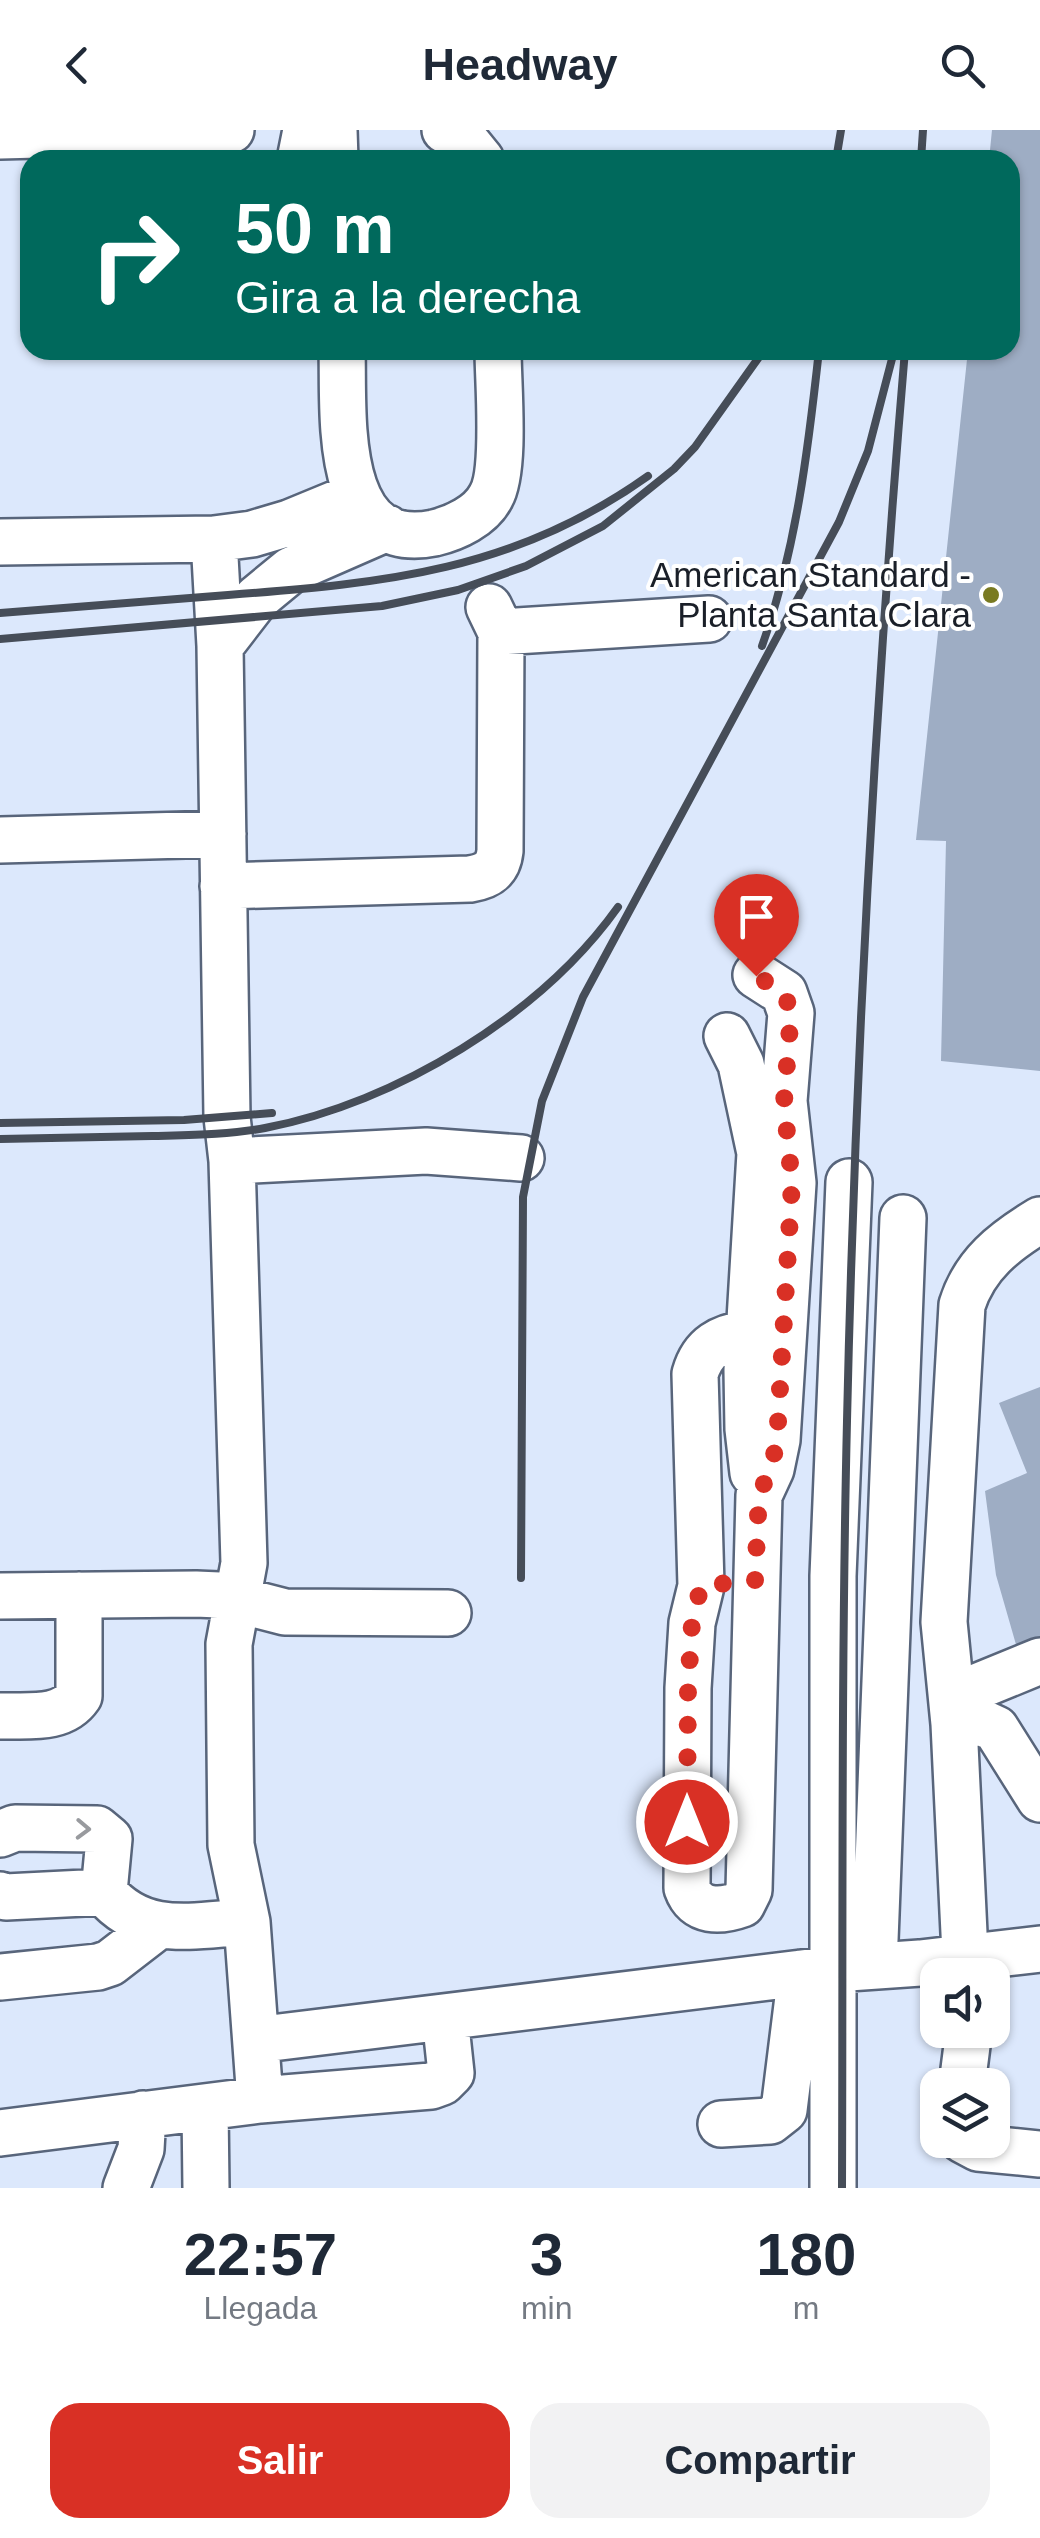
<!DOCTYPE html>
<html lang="es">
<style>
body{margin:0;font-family:Helvetica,sans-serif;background:#f2f2f3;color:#1f2937;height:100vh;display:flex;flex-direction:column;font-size:38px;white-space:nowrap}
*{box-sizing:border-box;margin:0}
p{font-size:32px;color:#747a83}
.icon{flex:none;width:55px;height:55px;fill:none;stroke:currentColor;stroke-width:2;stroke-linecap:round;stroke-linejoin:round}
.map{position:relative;height:2058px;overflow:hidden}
.details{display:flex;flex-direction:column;background:#fff;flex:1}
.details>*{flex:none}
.top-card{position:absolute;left:20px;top:20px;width:1000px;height:210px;border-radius:30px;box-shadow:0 2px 8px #0004;background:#00695c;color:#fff;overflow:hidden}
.tools{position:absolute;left:920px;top:1828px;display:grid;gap:20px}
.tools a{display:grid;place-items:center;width:90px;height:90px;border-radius:20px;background:#fff;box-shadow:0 2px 8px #0004;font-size:50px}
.pin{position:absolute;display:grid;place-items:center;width:85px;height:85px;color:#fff;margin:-102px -42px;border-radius:50% 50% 50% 0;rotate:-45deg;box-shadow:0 0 10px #0007}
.pin .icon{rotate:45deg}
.me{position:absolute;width:110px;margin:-55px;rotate:0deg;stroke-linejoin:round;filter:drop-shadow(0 0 8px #0008)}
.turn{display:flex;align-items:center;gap:35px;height:210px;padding:0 50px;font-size:45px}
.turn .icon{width:130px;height:130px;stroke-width:2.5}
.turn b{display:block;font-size:70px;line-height:85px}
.eta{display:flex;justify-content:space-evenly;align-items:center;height:170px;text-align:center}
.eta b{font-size:60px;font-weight:800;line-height:70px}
.action{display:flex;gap:20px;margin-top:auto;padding:20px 50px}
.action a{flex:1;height:115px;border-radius:30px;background:#d93025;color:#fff;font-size:40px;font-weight:800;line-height:115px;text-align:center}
.action a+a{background:#f2f2f3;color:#1f2937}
header{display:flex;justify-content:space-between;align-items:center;height:130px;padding:0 50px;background:#fff;font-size:45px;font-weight:800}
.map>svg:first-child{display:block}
.building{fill:#9eadc4}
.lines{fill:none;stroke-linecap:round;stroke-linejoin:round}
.minor-casing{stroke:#58657b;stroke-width:50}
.minor{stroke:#fff;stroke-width:45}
.rail{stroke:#464d58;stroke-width:8}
.oneway{stroke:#989a9e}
.route{stroke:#d93025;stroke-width:18;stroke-dasharray:0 32.4}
.poi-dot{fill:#797a21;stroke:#fff;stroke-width:4}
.labels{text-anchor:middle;stroke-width:8;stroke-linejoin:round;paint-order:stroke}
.poi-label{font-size:35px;fill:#1a1f28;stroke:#fff;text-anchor:end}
</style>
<header><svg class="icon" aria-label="back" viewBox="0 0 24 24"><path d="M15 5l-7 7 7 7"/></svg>Headway<svg class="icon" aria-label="search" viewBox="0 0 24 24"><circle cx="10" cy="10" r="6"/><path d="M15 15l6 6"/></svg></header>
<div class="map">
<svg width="1040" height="2058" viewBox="0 0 1040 2058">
<rect width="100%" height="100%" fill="#dce8fc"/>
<path class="building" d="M992,0H1040V941L941,931L946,711L916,710L968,220H1010V30H989Z
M1040,1257V1517L1019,1525L996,1445L985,1361L1027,1343L999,1273Z"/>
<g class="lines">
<g class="minor-casing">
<path id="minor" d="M334,0L335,30
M445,0L464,9L481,30
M0,6L231,0
M300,30L306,0
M342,220C344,282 331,424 434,403C455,398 481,386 491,366C506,340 498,253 498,220
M214,409L220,516L227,987L232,1031L244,1433L229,1514L231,1715L247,1792L260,1970
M0,412L214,409L252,404L289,393L357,365
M501,502L709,489
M220,516L257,468L291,440L387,398
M0,710L223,704
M223,756L470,749C488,746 498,740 500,721L501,502L489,477
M727,906L741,934L760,1023L747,1240L748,1299L753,1343
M232,1031L426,1021L521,1028
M749,1203C721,1207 703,1216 695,1244L701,1456L692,1493L688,1558L687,1758C696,1783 720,1782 742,1774L749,1760L759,1365L771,1339L777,1310L793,1053L784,971L791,883L784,863L756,845
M0,1466L196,1464L219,1465L285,1482L448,1483
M952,1567L1040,1531
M0,1586C28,1585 62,1591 79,1566V1465
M954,1594L983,1593L996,1599L1040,1669
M0,1704L15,1698L97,1699L109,1709L104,1762C143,1809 193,1795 247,1792
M0,1765L6,1767L104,1762
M874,1836L903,1088
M966,1845L954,1594L944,1492L962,1175C975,1134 1004,1112 1040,1090
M0,1847L98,1837L110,1833L158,1796
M256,1910L834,1839L920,1833L1040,1819
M962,1955L969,1900
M205,1977L206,2058
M721,1994L770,1991L784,1980L801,1843
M0,2003L260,1970L431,1956L442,1952L451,1943L445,1887
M963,2010L978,2018L1040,2024
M126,2058L141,2019L143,1984
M833,2058V1446L849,1052"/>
</g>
<use href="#minor" class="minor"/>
<path class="rail" d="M836,30L841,0
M921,30L923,0
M0,483C76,477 152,471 228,465C385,453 515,441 648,346
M0,509L382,476L458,460L526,436L603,396L674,339L695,317L764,220
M762,516C796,420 808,321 819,220
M0,993L184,990L272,983
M0,1009C51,1008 101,1007 152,1006C190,1005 228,1005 265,998C396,973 541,885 618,777
M521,1448L523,1067L542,971L583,867L839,392L868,321L893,225
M842,2058C843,1802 841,1546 847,1291C855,933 875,576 905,220"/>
</g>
<defs><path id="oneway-chevron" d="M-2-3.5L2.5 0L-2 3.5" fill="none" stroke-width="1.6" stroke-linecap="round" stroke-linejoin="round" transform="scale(2.5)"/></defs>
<use class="oneway" href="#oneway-chevron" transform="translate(83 1699) rotate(2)"/>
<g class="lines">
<path class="route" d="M687,1692L688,1558L692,1493L701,1456L755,1450L759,1364L771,1339L777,1310L792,1053L784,972L791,883L784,862L756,846"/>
</g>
<circle class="poi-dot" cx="991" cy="465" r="10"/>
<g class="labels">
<g class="poi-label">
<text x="971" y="457">American Standard -<tspan x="971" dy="40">Planta Santa Clara</tspan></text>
</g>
</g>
</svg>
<div class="tools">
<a><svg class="icon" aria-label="sound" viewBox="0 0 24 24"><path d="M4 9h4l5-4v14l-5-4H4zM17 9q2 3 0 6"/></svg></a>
<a><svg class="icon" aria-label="layers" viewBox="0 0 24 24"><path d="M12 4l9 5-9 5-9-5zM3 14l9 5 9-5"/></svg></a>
</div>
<div class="pin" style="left:756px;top:846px;background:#d93025"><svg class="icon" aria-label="arrive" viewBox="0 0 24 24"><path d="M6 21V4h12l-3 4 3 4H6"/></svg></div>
<svg class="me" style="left:687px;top:1692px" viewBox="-20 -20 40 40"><circle r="17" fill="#d93025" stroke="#fff" stroke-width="3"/><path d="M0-11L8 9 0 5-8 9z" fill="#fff"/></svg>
<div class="top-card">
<div class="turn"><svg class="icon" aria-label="right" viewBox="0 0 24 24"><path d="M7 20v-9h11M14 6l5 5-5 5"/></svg><div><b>50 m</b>Gira a la derecha</div></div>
</div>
</div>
<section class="details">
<div class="eta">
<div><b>22:57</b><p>Llegada</p></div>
<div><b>3</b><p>min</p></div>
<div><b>180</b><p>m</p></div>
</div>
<div class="action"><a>Salir</a><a>Compartir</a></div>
</section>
